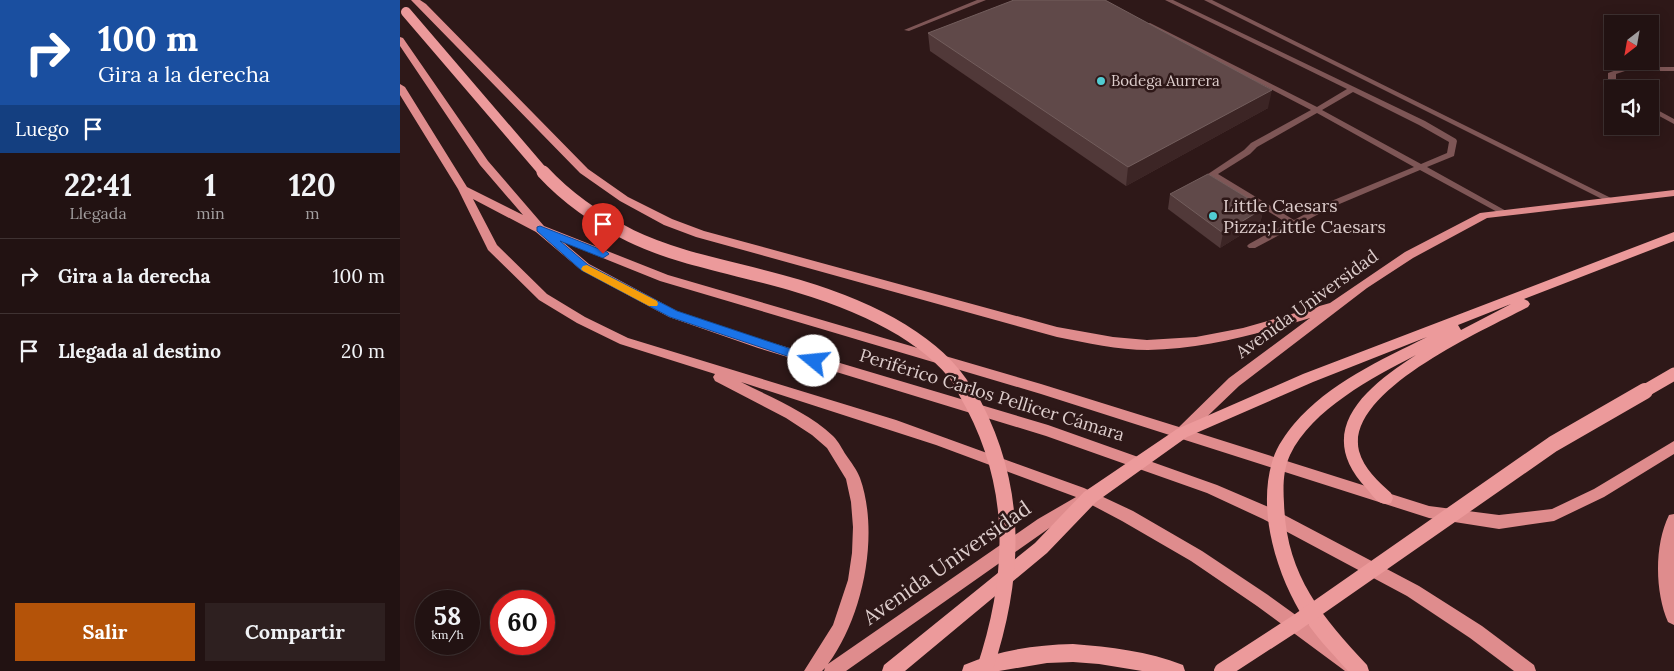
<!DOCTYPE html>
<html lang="es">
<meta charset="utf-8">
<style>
body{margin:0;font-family:Lora,serif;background:#2e2020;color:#f1f3f6;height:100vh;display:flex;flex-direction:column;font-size:19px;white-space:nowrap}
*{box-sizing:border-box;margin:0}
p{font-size:16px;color:#a29e9f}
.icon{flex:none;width:28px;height:28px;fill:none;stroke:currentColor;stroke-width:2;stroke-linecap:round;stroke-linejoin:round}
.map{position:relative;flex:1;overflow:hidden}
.details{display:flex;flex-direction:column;background:#221212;width:400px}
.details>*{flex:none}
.hud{background:#1a4fa0;color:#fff;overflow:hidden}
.needle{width:32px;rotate:211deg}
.fabs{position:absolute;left:1204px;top:15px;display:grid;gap:10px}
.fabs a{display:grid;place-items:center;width:55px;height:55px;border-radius:0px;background:#221212;box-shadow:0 2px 12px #0003,0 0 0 1px #3f3232;font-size:25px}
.speed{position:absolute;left:15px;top:590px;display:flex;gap:10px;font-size:25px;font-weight:700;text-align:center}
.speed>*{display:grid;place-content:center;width:65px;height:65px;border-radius:50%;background:#221212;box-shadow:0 2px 12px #0003,0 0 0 1px #3f3232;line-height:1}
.speed small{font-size:12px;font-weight:400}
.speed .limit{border:8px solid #d22;background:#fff;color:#111}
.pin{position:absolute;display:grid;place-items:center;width:42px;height:42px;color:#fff;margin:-51px -21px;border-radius:50% 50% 50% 0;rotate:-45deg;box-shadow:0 0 5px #0007}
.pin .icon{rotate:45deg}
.me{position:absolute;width:55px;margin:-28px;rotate:287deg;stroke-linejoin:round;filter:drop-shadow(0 0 4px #0008)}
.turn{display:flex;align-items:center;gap:18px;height:105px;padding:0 15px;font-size:22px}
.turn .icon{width:65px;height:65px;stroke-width:2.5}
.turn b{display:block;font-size:35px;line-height:42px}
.then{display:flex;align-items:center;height:48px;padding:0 15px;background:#0003;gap:10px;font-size:19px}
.eta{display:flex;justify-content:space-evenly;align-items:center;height:85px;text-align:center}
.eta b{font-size:30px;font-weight:800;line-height:35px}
.cta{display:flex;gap:10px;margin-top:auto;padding:10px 15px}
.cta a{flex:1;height:58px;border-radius:0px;background:#b45309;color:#fff;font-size:20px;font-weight:800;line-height:58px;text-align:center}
.cta a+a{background:#2e2020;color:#f1f3f6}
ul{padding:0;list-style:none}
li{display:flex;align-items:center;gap:15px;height:75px;padding:0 15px;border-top:1px solid #3f3232}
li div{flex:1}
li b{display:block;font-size:19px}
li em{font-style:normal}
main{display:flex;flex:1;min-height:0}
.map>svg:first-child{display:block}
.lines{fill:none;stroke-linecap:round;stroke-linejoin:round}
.service{fill:#7e5656;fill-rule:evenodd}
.primary{fill:#df8c8d;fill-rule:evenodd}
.trunk{fill:#ec9a9b;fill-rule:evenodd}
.trunk-bridge-far2{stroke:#ec9a9b;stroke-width:10}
.trunk-bridge-far1{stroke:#ec9a9b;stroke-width:13}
.trunk-bridge{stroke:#ec9a9b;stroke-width:16}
.wall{fill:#513939}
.shaded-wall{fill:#3c2525}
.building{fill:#604949;stroke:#735e5d}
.route{fill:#1a73e8;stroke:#114b97}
.slow{fill:#f59e0b}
.poi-dot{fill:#51ccd2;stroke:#2e1818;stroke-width:2}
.labels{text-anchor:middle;stroke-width:5;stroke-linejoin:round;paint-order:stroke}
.far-poi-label{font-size:15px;fill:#ddcdcc;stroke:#2e1818;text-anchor:start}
.poi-label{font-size:18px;fill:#ddcdcc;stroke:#2e1818;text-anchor:start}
.street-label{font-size:18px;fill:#ddcdcc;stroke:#2e1818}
.near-street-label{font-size:21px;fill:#ddcdcc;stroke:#2e1818}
</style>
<main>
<section class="details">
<div class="hud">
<div class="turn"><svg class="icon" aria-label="right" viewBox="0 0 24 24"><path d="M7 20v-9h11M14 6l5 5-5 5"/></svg><div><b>100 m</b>Gira a la derecha</div></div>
<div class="then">Luego<svg class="icon" aria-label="arrive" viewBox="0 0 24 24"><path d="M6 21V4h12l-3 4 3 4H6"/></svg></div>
</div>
<div class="eta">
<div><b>22:41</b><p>Llegada</p></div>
<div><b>1</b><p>min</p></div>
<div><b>120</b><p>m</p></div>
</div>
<ul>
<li><svg class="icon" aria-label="right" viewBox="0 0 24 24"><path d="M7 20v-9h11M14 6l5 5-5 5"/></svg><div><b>Gira a la derecha</b></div><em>100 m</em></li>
<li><svg class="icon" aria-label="arrive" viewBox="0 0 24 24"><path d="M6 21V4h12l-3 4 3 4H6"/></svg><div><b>Llegada al destino</b></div><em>20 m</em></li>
</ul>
<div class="cta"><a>Salir</a><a>Compartir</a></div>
</section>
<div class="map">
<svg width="1274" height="671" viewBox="0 0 1274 671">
<rect width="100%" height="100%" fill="#2e1818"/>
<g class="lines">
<path class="service" d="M577,0H586L509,31L504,30Z
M765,0H773L1025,121L1056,139L1057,141L1054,156L1027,167L1108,212L1104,215L1101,214L1020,170L930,208L855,248H849L847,246L849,244L887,223L808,174L844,150L851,143L911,110L745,24L750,23L917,107L947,89ZM953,92L1019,125L1049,142L1047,153L1021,164L922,110ZM917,113L1014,167L924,204L894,220L818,174L850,154L857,147Z
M804,0H812L1215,200L1211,203L1208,202Z
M1225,67H1274V71H1225L1216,74V81L1224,89H1216L1208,81V73Z
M1250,106L1274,119V124L1250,111Z"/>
<path class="primary" d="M11,0H20L26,4L188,169L228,197L272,219L304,231L657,327L713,337L747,340L796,337L843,328L930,303L1005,252L1080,213L1274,190V196L1087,218L1013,258L967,288L839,386L792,431L1029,506L1099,515L1152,509L1194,489L1274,441V454L1204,497L1154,521L1099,529L1029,518L641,394L260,281L163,242L189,264L277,311L366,341L648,425L817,485L873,509L1019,586L1082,626L1134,665L1136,671H1114L1070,638L1007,596L863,519L807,493L646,436L358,348L269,317L181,270L136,232L73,199L97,245L147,294L185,317L228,338L496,420L684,488L733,511L802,551L868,595L965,665L967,671H945L857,606L791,561L722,521L688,503L686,506L648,529L446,671H424L425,668L422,671H404L433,625L448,580L452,553L453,527L451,502L446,479L427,448L412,435L386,418L315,381L313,377L315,374L220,344L177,323L139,300L88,250L58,189L0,95V84L5,87L67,187L123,215L80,165L0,46V37L3,38L88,161L144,226L268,275L641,384L779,427L829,378L910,318C858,334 804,349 748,350C718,350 687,343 657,337L296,237L264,225L220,201L180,173ZM341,382L536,445L676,497L638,519L428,664C463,617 480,534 460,478C457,470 451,462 446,455C442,449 439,442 433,436C408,412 372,398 341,382Z
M1274,514V625L1268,622C1255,592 1254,546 1269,515Z"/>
<path class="trunk" d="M1274,232V241L1124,299L1128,301L1130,304L1128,307C1085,330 944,391 959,451C964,469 978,481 991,493L993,498L991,503C979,507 974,497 967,489C912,431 966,387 1016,355C972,378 912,409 890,455C883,470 883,487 884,503C886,574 921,616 967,665L969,671H948C931,652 913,634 900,612C875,569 857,508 873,459C877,446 886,434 894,424C929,383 981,360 1027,337L913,382L787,437L696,502L647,553L505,671H482L484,665L635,543L684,492L777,429L903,374ZM1111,304L1061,330L1058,325Z
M673,644C710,647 748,651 783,665L785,671H742L699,664L673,662L647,663L599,671H562L564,665C600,650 635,645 673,644Z"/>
<path class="trunk-bridge-far2" d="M6,12L144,173"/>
<path class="trunk-bridge-far1" d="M143,172C168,199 197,219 231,236C283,261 343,269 398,286C435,297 469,310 502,330C529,347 551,365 567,392
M1243,392L1274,374"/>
<path class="trunk-bridge" d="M566,391C619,482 617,573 584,671
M822,671L896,623L1153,444L1245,391"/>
</g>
<path class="wall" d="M528,33L868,108L726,186L530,51Z
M770,194L864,208L860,223L820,248L768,209Z"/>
<path class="shaded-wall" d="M872,90L868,108L726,186L728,167Z
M864,208L860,223L820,248L823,233Z"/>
<path class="building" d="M614,0H705L872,90L728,167L528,33Z
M808,174L864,208L823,233L770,194Z"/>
<path class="route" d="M140,226L207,252L209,254L203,258L160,241L188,265L277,311L418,358L420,361L414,365L270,317L181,270L137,231V227Z"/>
<path class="slow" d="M187,265L257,301L258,304L257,306H249L183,271L181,269L183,266Z"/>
<g class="poi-dot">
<circle cx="701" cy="81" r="5"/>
<circle cx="813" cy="216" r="5"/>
</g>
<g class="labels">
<g class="far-poi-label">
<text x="711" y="86">Bodega Aurrera</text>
</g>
<g class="poi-label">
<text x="823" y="212">Little Caesars<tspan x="823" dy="21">Pizza;Little Caesars</tspan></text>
</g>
<g class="street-label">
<text transform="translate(907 304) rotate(-36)" y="6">Avenida Universidad</text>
<text transform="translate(592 395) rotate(17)" y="6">Periférico Carlos Pellicer Cámara</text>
</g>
<g class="near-street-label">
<text transform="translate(547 563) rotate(-35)" y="7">Avenida Universidad</text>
</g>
</g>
</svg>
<div class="fabs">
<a><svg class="needle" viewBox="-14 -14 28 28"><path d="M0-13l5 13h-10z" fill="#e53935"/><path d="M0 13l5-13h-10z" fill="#a29e9f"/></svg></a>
<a><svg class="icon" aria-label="sound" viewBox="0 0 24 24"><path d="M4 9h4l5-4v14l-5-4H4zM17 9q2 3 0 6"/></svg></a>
</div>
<div class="speed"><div>58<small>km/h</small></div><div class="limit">60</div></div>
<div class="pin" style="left:203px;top:254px;background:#d93025"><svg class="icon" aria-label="arrive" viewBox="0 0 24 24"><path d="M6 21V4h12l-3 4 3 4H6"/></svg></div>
<svg class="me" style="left:414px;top:361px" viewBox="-20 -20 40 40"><circle r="19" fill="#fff"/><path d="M0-13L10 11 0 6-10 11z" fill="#1a73e8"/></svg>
</div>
</main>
